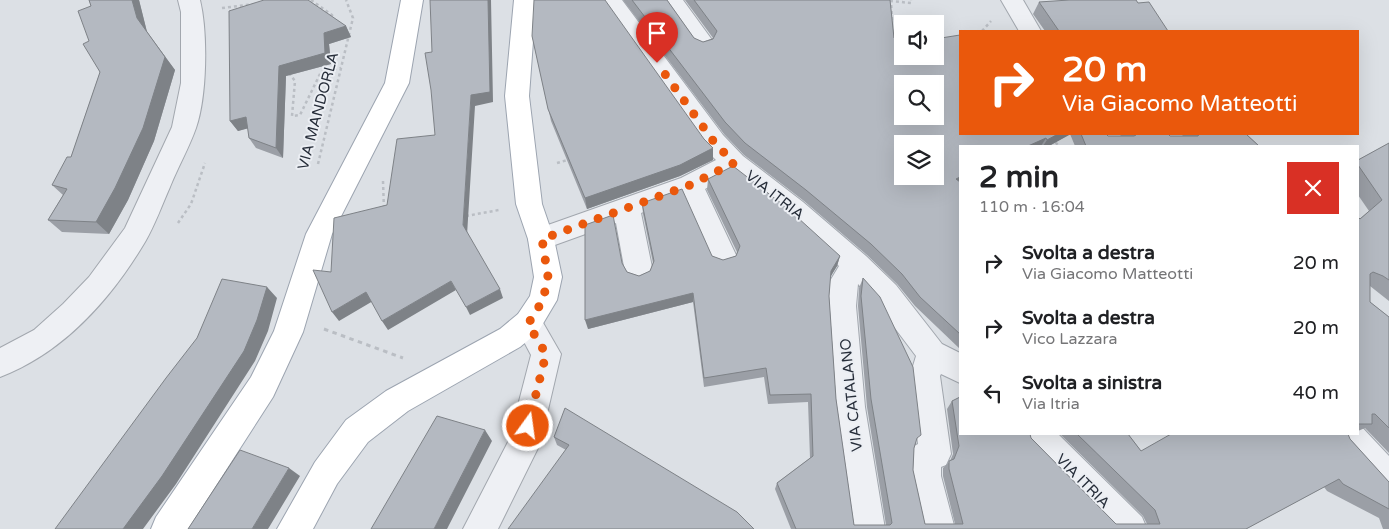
<!DOCTYPE html>
<html lang="it">
<meta charset="utf-8">
<style>
body{margin:0;font-family:"Varela Round",sans-serif;background:#f2f2f2;color:#202124;height:100vh;display:flex;flex-direction:column;font-size:19px;white-space:nowrap}
*{box-sizing:border-box;margin:0}
p{font-size:16px;color:#757577}
.icon{flex:none;width:28px;height:28px;fill:none;stroke:currentColor;stroke-width:2;stroke-linecap:round;stroke-linejoin:round}
.map{position:relative;flex:1;overflow:hidden}
.panel{position:absolute;left:959px;top:145px;width:400px;height:290px;display:flex;flex-direction:column;background:#fff;border-radius:0px;box-shadow:0 5px 20px #0002}
.panel>*{flex:none}
.top-card{position:absolute;left:959px;top:30px;width:400px;height:105px;border-radius:0px;box-shadow:0 5px 20px #0002;background:#ea580c;color:#fff;overflow:hidden}
.buttons{position:absolute;left:894px;top:15px;display:grid;gap:10px}
.buttons a{display:grid;place-items:center;width:50px;height:50px;border-radius:0px;background:#fff;box-shadow:0 5px 20px #0002;font-size:25px}
.pin{position:absolute;display:grid;place-items:center;width:42px;height:42px;color:#fff;margin:-51px -21px;border-radius:50% 50% 50% 0;rotate:-45deg;box-shadow:0 0 5px #0007}
.pin .icon{rotate:45deg}
.me{position:absolute;width:55px;margin:-28px;rotate:14deg;stroke-linejoin:round;filter:drop-shadow(0 0 4px #0008)}
.turn{display:flex;align-items:center;gap:18px;height:105px;padding:0 20px;font-size:22px}
.turn .icon{width:65px;height:65px;stroke-width:2.5}
.turn b{display:block;font-size:35px;line-height:42px}
.round{display:grid;place-items:center;flex:none;width:52px;height:52px;border-radius:0px;background:#f2f2f2}
.overview{display:flex;align-items:center;justify-content:space-between;height:85px;padding:0 20px}
h1{font-size:30px;font-weight:700;line-height:38px}
ul{padding:0;list-style:none}
li{display:flex;align-items:center;gap:15px;height:65px;padding:0 20px}
li div{flex:1}
li b{display:block;font-size:19px}
li em{font-style:normal}
.map>svg:first-child{display:block}
.lines{fill:none;stroke-linecap:round;stroke-linejoin:round}
.minor-casing{stroke:#a2a7ae;stroke-width:2}
.major-casing{stroke:#9ca4b0;stroke-width:2}
.path-far1{stroke:#babec4;stroke-width:2.5;stroke-dasharray:3 3;stroke-linecap:butt}
.path{stroke:#babec4;stroke-width:3;stroke-dasharray:4.5 4.5;stroke-linecap:butt}
.minor{fill:#eef0f4;fill-rule:evenodd}
.major{fill:#fff;fill-rule:evenodd}
.wall{fill:#9b9fa6}
.shaded-wall{fill:#7e8287}
.building{fill:#b4b9c1;stroke:#7e8287;fill-rule:evenodd}
.route{stroke:#ea580c;stroke-width:9;stroke-dasharray:0 16.2}
.labels{text-anchor:middle;stroke-width:4;stroke-linejoin:round;paint-order:stroke}
.street-label{font-size:15px;fill:#272e3a;stroke:#ebeef3}
</style>
<div class="map">
<svg width="1389" height="529" viewBox="0 0 1389 529">
<rect width="100%" height="100%" fill="#dce0e5"/>
<g class="lines">
<g class="minor-casing">
<path id="minor" d="M178,0H200C208,33 207,96 196,128C189,148 178,167 170,187C162,205 155,225 145,242C111,299 63,353 0,377V348L34,330L63,304L89,277L125,228L172,127L181,83V12Z
M600,0H622L723,135L743,156L803,202L866,256L896,285L942,344L960,353V383L941,374L940,376L951,454L946,465L941,467V476L955,529H921C915,502 902,472 914,446L918,444L910,376L916,356L876,303L858,284L856,306L865,407L885,529H851L835,407L828,306L830,281L839,266L785,216L732,175L705,189L737,257L733,265L723,268L713,265L683,198L641,213L653,272L649,280L639,284L629,280L625,272L616,223L541,250L531,247L528,239L531,231L681,178L716,160L705,149Z
M661,0H683L715,44L712,49L704,52L696,49Z
M1001,0H1023L1041,31H1019Z
M528,310L538,314L561,354L540,444L498,529H463L509,440L531,355L514,323L518,314Z
M1358,423L1389,456V496L1377,491L1336,445L1331,434H1358Z
M1020,434H1058L1142,517L1147,529H1107L1025,445Z"/>
</g>
<g class="major-casing">
<path id="major" d="M401,0H423L409,83L332,234L303,332L273,397L188,529H151L156,517L251,377L274,331L306,234L385,83Z
M514,0H536L529,96L542,204L554,239L562,277L557,300L538,332L520,347L408,411L368,442L337,484L313,529H277L315,462L346,420L386,391L500,329L518,314L530,296L534,277L528,239L516,204L505,96Z"/>
</g>
<path class="path-far1" d="M311,0L332,15L335,21
M222,8L255,4
M892,20L891,1L911,3V0
M982,31L991,21
M289,73L295,81L292,116L300,115L321,72L341,68
M1047,134L1059,146
M557,163L571,159
M318,164L353,18L346,0
M383,181L384,210
M466,216L499,210
M178,223L191,204L205,163"/>
<path class="path" d="M324,329L403,358"/>
<use href="#minor" class="minor"/>
<use href="#major" class="major"/>
</g>
<path class="wall" d="M89,0H139L147,32L175,70L154,141L128,200L109,234L62,232L48,220L63,195L52,185L71,157L100,72L89,41L91,6Z
M623,0H667L694,38L703,42L713,38L685,0H890L894,38L960,134H1106L1108,136H1121L1119,134H1168L1170,136H1183L1181,134H1246L1259,146H1075L1070,134L1049,146H960V349L915,306L897,284L867,255L804,201L744,155L724,134Z
M1062,0H1136L1138,3L1168,31H1045L1033,14L1039,2L1062,1Z
M310,2L346,26L351,37L329,44L331,64L286,76L283,158L256,148L249,138L248,128L238,131L230,121Z
M532,36L713,160L680,176L587,209L551,121Z
M1389,143V301L1370,286V302L1389,317V453L1365,428L1358,431V217L1360,219L1369,211L1358,195V160Z
M708,179L840,256L837,266L830,277L829,296L836,399L854,525H886L867,407L858,306L859,288L863,278L916,443L914,448L913,470L925,524H955L943,476V468L950,461L953,454L947,409L952,401L1031,438L1116,524H1147L1143,516L1060,434H1128L1141,451L1350,439L1389,482V529H1383L1379,518L1327,491L1324,487L1246,529H791L775,489L777,483L810,458L808,402L768,404L764,377L704,387L693,302L588,329L622,263L627,272L639,276L650,271L653,263L643,214L642,203L712,256L723,260L736,256L737,252L707,190Z
M554,437L754,529L566,450L557,445Z"/>
<path class="shaded-wall" d="M132,0H139L147,32L175,70L154,141L128,200L109,234L96,222L137,18Z
M488,0H491L493,102L475,106L467,235L463,225L471,95Z
M346,26L351,37L329,44L331,64L286,76L283,158L276,148L279,66L324,33Z
M246,117L253,127L238,131L230,121Z
M1058,134H1071L1049,146H1043L1047,140Z
M1046,138L1041,146H1028Z
M713,148V160L680,176L587,209L585,198Z
M960,177V186L956,179Z
M840,256L837,266L828,281L831,271Z
M451,281L456,290L388,330L382,321Z
M267,287L277,298L268,331L255,361L176,484L143,529H123Z
M500,289L503,298L470,315L466,307Z
M366,292L373,301L339,321L332,312Z
M693,293V302L588,329L585,320Z
M485,430L492,441L447,529H434Z
M289,468L300,476L268,529H252Z"/>
<path class="building" d="M89,0H132L137,18L165,57L143,128L115,188L96,222L48,220L67,189L52,185L67,157H71L100,72L83,44L89,41L78,11L91,6Z
M264,0H308L346,26L324,33L325,53L279,66L276,148L249,138L246,117L230,121L229,11Z
M430,0H488L490,92L471,95L463,225L500,289L466,307L451,281L382,321L366,292L332,312L313,270L331,272L334,218L387,205L397,139L435,135L431,90L425,53L432,52Z
M534,0H605L704,139L713,148L680,165L585,198L548,109L532,36Z
M632,0H667L694,38L703,42L713,39L717,31L694,0H890L894,38L902,37V56H935V33L938,32L941,38L960,35V134H1058L1047,140L1046,138L1028,146H960V177L956,179L960,182V334L920,297L902,274L871,244L806,190L745,143L725,122ZM902,84H935V116H902ZM902,144H935V176H902Z
M1069,0H1136L1138,3L1149,2L1168,31H1059L1039,2Z
M1081,134H1106L1108,136H1134L1136,135L1135,134H1168L1170,136H1198L1199,134H1246L1259,146H1086Z
M1389,143V280L1383,276L1373,272L1370,274V302L1389,317V428L1375,414H1372V424H1358V217L1360,219L1382,200L1358,165V160Z
M733,166L786,207L840,256L831,271L829,296L836,399L854,525H890L892,523L871,399L861,296L863,278L880,297L913,367L921,435L917,438L914,448L913,470L925,524H963L949,469V461L954,459L959,446L952,401L960,397V434H1030L1031,438L1116,524H1160L1155,510L1077,434H1128L1141,451L1171,434H1348L1350,439L1389,482V509L1343,484L1339,479L1246,529H796L777,483L813,456L811,394L770,395L766,368L704,378L693,293L585,320V225L613,215L622,263L627,272L639,276L650,271L654,261L642,203L682,189L712,256L723,260L736,256L740,246L708,179Z
M222,279L267,287L257,320L244,351L162,476L123,529H55L166,378L197,338Z
M565,408L737,512L754,529H508L569,445L554,437Z
M437,416L485,430L434,529H371Z
M240,450L289,468L252,529H188Z"/>
<g class="lines">
<path class="route" d="M528,426L546,354L528,324L543,300L548,277L542,239L690,185L734,163L714,142L657,63"/>
</g>
<g class="labels">
<g class="street-label">
<text transform="translate(318 111) rotate(-75)" y="5">VIA MANDORLA</text>
<text transform="translate(775 195) rotate(38)" y="5">VIA ITRIA</text>
<text transform="translate(851 395) rotate(-96)" y="5">VIA CATALANO</text>
<text transform="translate(1083 481) rotate(45)" y="5">VIA ITRIA</text>
</g>
</g>
</svg>
<div class="buttons">
<a><svg class="icon" aria-label="sound" viewBox="0 0 24 24"><path d="M4 9h4l5-4v14l-5-4H4zM17 9q2 3 0 6"/></svg></a>
<a><svg class="icon" aria-label="search" viewBox="0 0 24 24"><circle cx="10" cy="10" r="6"/><path d="M15 15l6 6"/></svg></a>
<a><svg class="icon" aria-label="layers" viewBox="0 0 24 24"><path d="M12 4l9 5-9 5-9-5zM3 14l9 5 9-5"/></svg></a>
</div>
<div class="pin" style="left:657px;top:63px;background:#d93025"><svg class="icon" aria-label="arrive" viewBox="0 0 24 24"><path d="M6 21V4h12l-3 4 3 4H6"/></svg></div>
<svg class="me" style="left:528px;top:426px" viewBox="-20 -20 40 40"><circle r="17" fill="#ea580c" stroke="#fff" stroke-width="3"/><path d="M0-11L8 9 0 5-8 9z" fill="#fff"/></svg>
<div class="top-card">
<div class="turn"><svg class="icon" aria-label="right" viewBox="0 0 24 24"><path d="M7 20v-9h11M14 6l5 5-5 5"/></svg><div><b>20 m</b>Via Giacomo Matteotti</div></div>
</div>
<section class="panel">
<div class="overview"><div><h1>2 min</h1><p>110 m · 16:04</p></div><a class="round" style="background:#d93025;color:#fff"><svg class="icon" aria-label="close" viewBox="0 0 24 24"><path d="M6 6l12 12M18 6L6 18"/></svg></a></div>
<ul>
<li><svg class="icon" aria-label="right" viewBox="0 0 24 24"><path d="M7 20v-9h11M14 6l5 5-5 5"/></svg><div><b>Svolta a destra</b><p>Via Giacomo Matteotti</p></div><em>20 m</em></li>
<li><svg class="icon" aria-label="right" viewBox="0 0 24 24"><path d="M7 20v-9h11M14 6l5 5-5 5"/></svg><div><b>Svolta a destra</b><p>Vico Lazzara</p></div><em>20 m</em></li>
<li><svg class="icon" aria-label="left" viewBox="0 0 24 24"><path d="M17 20v-9H6M10 6l-5 5 5 5"/></svg><div><b>Svolta a sinistra</b><p>Via Itria</p></div><em>40 m</em></li>
</ul>
</section>
</div>
